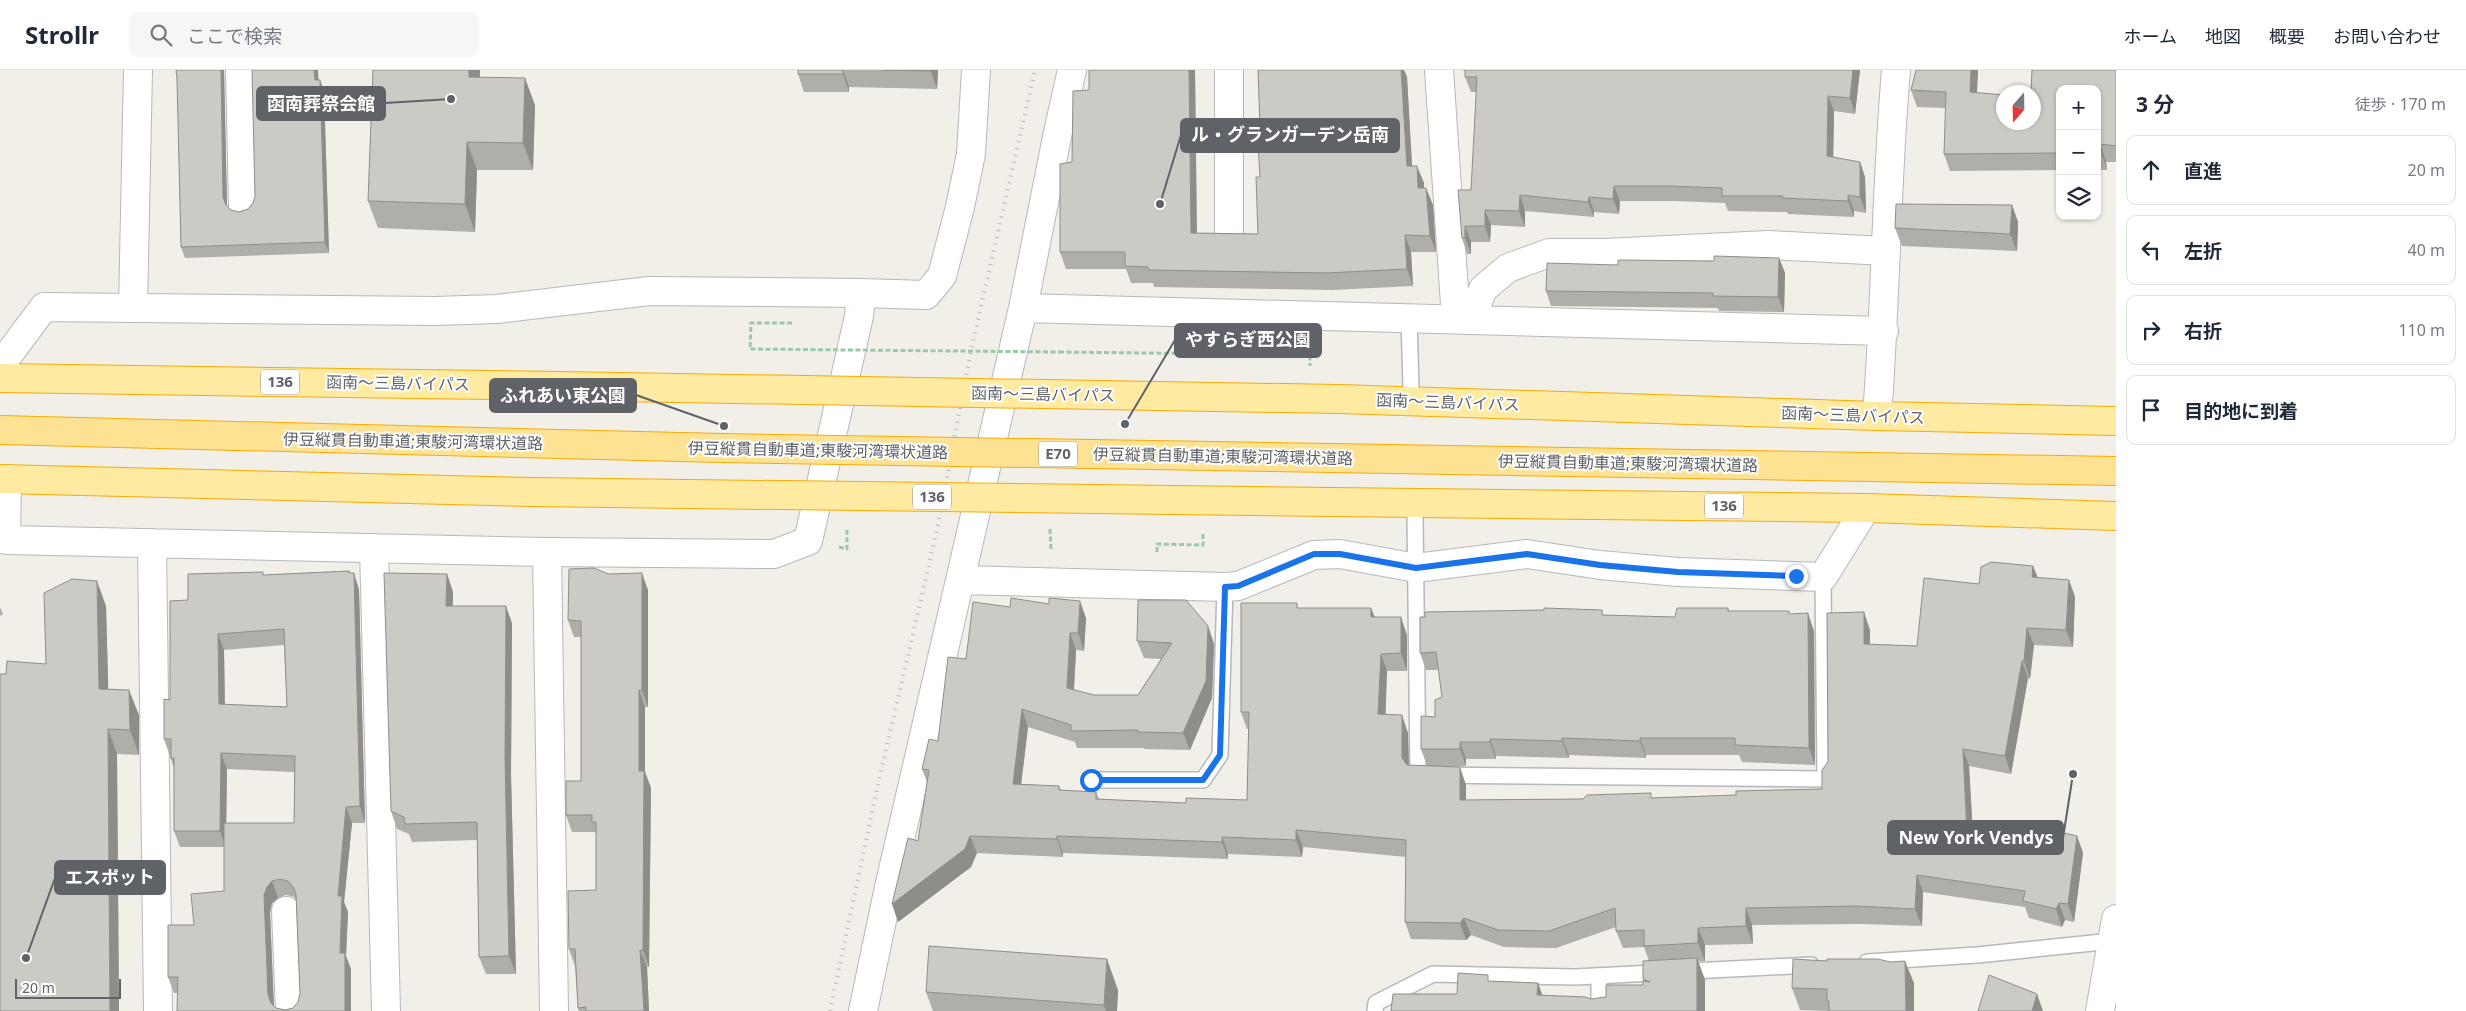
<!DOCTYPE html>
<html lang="ja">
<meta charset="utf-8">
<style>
:root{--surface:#fff;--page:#f6f6f7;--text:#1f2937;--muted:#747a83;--line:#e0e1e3}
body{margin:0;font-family:"Noto Sans","Noto Sans JP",sans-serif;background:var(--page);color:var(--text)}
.controls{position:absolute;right:15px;top:15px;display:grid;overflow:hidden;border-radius:10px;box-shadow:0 1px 4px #0004}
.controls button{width:45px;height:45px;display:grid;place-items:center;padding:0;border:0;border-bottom:1px solid var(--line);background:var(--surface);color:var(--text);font:25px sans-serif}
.compass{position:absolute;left:1996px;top:15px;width:45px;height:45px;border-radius:50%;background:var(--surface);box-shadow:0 1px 4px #0004;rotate:200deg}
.scale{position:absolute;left:15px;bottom:12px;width:106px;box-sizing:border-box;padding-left:5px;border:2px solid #5f6368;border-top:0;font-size:14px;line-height:18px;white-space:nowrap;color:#5f6368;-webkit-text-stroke:4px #fff;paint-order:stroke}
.stop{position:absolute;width:15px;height:15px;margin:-11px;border:4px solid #1a73e8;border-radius:50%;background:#fff}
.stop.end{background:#1a73e8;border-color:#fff;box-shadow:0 1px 5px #0008}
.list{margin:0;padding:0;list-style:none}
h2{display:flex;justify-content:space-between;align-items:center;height:65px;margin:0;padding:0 20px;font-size:21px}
h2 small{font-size:16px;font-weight:400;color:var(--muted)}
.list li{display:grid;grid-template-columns:32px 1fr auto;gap:15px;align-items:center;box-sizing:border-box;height:70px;margin:0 10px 10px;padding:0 10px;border:1px solid var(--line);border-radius:10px}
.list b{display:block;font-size:19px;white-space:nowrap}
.list em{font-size:16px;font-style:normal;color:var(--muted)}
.icon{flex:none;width:28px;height:28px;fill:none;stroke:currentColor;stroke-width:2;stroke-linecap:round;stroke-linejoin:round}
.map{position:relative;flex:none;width:2116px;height:941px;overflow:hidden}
header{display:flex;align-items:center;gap:30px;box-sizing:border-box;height:70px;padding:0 25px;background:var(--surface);border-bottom:1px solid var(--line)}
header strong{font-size:24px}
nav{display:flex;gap:28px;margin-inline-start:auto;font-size:18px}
.search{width:350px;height:45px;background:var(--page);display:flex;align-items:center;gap:12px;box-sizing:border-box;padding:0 18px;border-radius:10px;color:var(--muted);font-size:19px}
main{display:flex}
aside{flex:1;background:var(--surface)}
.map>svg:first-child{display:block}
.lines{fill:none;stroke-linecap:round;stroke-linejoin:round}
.service-casing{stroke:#b5b8bc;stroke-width:18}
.minor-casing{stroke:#b5b8bc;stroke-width:30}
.tertiary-casing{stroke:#b5b8bc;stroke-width:30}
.trunk-casing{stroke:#f9ab00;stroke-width:30}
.path{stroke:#9cc7a9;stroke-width:3;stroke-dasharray:5 2.5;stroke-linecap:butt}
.service{stroke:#fff;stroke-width:15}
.minor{stroke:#fff;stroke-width:28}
.tertiary{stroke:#fff;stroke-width:28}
.trunk{stroke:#feeaa1;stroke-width:28}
.rail{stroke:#b6b7b8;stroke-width:4;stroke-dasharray:1 6;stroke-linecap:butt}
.trunk-bridge-casing{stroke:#f9ab00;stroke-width:30;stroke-linecap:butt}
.motorway-bridge-casing{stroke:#f9ab00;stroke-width:30;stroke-linecap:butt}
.path-bridge{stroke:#9cc7a9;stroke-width:3;stroke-dasharray:5 2.5;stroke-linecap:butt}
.trunk-bridge{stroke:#feeaa1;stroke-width:28}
.motorway-bridge{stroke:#fde293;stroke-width:28}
.wall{fill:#afaea9;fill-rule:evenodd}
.shaded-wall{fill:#8f8d8a}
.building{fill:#cccac5;stroke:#8f8d8a;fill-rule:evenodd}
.route{stroke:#1a73e8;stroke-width:6}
.labels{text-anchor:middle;stroke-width:4;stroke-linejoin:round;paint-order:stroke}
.shield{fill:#fff;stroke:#8f9295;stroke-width:1}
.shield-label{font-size:15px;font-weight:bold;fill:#5f6368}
.street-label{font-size:16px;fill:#5f6368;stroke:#fff}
.leader{fill:none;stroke:#5f6368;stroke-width:2}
.callout-dot{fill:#5f6368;stroke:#fff;stroke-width:2}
.callout{fill:#5f6368;stroke:#5f6368;stroke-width:2}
.callout-label{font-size:18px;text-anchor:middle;font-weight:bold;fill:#fff}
</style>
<header>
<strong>Strollr</strong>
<div class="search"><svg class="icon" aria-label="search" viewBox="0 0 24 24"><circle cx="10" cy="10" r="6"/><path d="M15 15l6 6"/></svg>ここで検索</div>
<nav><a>ホーム</a><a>地図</a><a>概要</a><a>お問い合わせ</a></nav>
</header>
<main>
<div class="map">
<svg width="2116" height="941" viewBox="0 0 2116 941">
<rect width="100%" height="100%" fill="#f1efe8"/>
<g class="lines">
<defs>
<path id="service" d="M1409,248L1411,318
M1415,444L1418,705L1825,709L1823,507
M1091,710H1203L1220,685L1225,517
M1867,892L1977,885L2112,871
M1599,906V941
M1375,941L1376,933L1433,904L1575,907L1811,895"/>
<path id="minor" d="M240,0L243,137
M1439,0L1456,249
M1229,164V0
M861,223L926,225L942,206L960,137L971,84L976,0
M133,238L138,0
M1023,238L1884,261
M1471,250L1483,219L1508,198L1549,183H1605L1768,175L1886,181
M0,296L44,237L435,241L497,239L649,221L861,223L859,246L808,471L774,484L547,482L6,470L7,409
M1877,346C1886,231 1886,115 1896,0
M152,473L158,941
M374,478L386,941
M547,482L554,941
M961,510L1225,517L1238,516L1314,485L1340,484L1416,498L1527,484L1600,495L1678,502L1823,507L1866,438
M286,841L290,941
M863,941L889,817L1023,238L1058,62L1072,0"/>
<path id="tertiary" d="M2100,941L2116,849"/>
<path id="trunk" d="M0,308L560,316
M1339,329L1877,346L2116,351
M0,409L533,422
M1332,432L1866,438L2116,446"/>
</defs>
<use href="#service" class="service-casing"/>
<use href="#minor" class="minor-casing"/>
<use href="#tertiary" class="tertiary-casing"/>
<use href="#trunk" class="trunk-casing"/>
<path class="path" d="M1310,278V296
M1059,282L1237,284L1238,275
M1050,459L1051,480
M839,477L847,479V459
M1157,482V474L1203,475V462"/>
<use href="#service" class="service"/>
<use href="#minor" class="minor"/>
<use href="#tertiary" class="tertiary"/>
<use href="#trunk" class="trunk"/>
<path class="rail" d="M830,941L879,710L937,460L971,280L1035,0"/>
<defs>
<path id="trunk-bridge" d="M560,316L1339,329
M533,422L1332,432"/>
<path id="motorway-bridge" d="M0,360L721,378L2116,401"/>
</defs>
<use href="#trunk-bridge" class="trunk-bridge-casing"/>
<use href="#motorway-bridge" class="motorway-bridge-casing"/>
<path class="path-bridge" d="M792,253H751L750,279L1059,282"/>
<use href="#trunk-bridge" class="trunk-bridge"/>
<use href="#motorway-bridge" class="motorway-bridge"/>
</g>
<path class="wall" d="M224,0L227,136L231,140L239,142L248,139L253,133L318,0V10L324,20L329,183L185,188L181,177L177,9Z
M373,0H480V8L535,35L533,100H477L475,162L378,158L368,131Z
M798,0H938L937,19L849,17V22H804L798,4Z
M1089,0H1195L1197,163L1258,164L1260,107V58L1258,0H1404L1407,7L1412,96L1424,113V118H1426L1433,135L1436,182H1411L1413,216L1332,220L1154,217L1153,213H1131L1126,199H1066L1060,182L1072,92L1089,20Z
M1462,0H1860L1855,44L1834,41L1833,87L1860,92L1865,107L1866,143L1854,141V147L1788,144L1787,142L1728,141L1725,133L1675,131H1620L1619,144L1594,142V147L1525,141V157L1491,155L1490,172H1471V184H1467L1462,168L1471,120L1477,22H1471L1465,7V1Z
M1916,0H1978L1977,23L2004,25V52H2034V22H2031L2032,0H2116V92H2106L2107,100H2097V19H2060V100L1950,101L1944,84L1946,38L1917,37L1911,20Z
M2012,135L2018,152L2017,181L1902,176L1895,158Z
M1779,188L1785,203L1784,242L1719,241L1718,238L1551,236L1546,221L1618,195Z
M2033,496L2038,508L2069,510L2075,527L2073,577L2034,575L2030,609L2028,608L2011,704L1969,696L1973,765L2035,776L2077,766L2083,783L2074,852L2065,850L2062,857L2029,848L2025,837L1923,822L1922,856L1862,854L1752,855L1753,874L1705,875V891H1698L1705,910V941L1457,924L1490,911L1538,913L1542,925L1591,929L1606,927L1643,915V909L1649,891L1644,877L1623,878L1616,861V857L1556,878L1504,877L1471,865L1466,870L1411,869L1405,852L1406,787L1303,777L1302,787L1228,784V789L1063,783V787L977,783L971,797L898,852L918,771L927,712L922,699L938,671L966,589L1086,548L1084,581L1076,580L1074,620L1094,625H1138L1161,589L1144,588L1137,571L1208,556L1214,574L1212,628L1190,680L1144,679V678H1077L1075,672L1028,657L1021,714L1059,716L1061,720L1096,722L1099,729L1186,733L1247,730L1249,659H1247L1241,642L1299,538L1375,547L1407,565V601H1387L1385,644L1408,663L1409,695L1466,715V730L1653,728L1736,725L1822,719L1828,692L1870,560V574L1917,576L1979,514Z
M349,501L350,503H354L359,520L365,753H352L344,832L348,842L346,886L351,899V941H177L178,923H174L168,907L194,855L224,821V777H180L174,761V698L164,669L188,530L264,505ZM284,575L287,637L225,634L224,580ZM227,699L294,702V753H226ZM286,825L294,827L296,830L300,924L298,932L293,938L285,940L276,938L274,936L270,842L272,833L278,828Z
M447,504L453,522V536L512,553L511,705L516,904H486L479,887L477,770L412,772L409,764L397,759L391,741Z
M648,520V637H645V702L651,718L649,897H647L649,941H579L578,938L575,896L569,879L596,820V764L595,762H572L566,745L581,711V567H574L568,550Z
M106,536L108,619L139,645V685L117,684L119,941H0L6,604L46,594Z
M0,537L3,544L0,546Z
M1728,538L1729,541L1790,544L1814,561L1815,695L1742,692L1739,685H1646V688L1569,685V688L1496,686V689H1466V696H1427L1421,679L1435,647L1442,627L1439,600H1426L1420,583L1602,540L1603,545L1675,547Z
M1914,913L1829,941L1800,940L1792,918Z
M1118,920L1117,941H933L926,922Z"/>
<path class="shaded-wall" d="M221,0H224L227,137L223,127Z
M314,0H318L319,20L315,10Z
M469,0H480L479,35L469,7Z
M843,0L849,17V22L843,4Z
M931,0H938L937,19L931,1Z
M1189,0H1195L1197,180L1191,163Z
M1401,0H1404L1407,7L1413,113L1407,96Z
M1853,0H1860L1855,44L1850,28Z
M1971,0H1978L1976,40L1970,22Z
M525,8L535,35L533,100L523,73Z
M320,10L324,20L329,183L325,172Z
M1828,26L1834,41L1833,101L1827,86Z
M467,72L477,100L475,162L465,134Z
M2100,74L2106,92L2107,100L2101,82Z
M1860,92L1865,107L1866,143L1860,127Z
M1417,96L1424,113V134L1418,118Z
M1614,116L1620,131L1619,144L1613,129Z
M1426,118L1433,135L1436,182L1430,166Z
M1520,125L1525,141V157L1519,141Z
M1848,125L1854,141V147L1848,131Z
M1589,127L1594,142V147L1588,132Z
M2012,135L2018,152L2017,181L2010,164Z
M1485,140L1491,155L1490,172L1485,156Z
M1465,156L1471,172V184L1465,168Z
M1405,165L1411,182L1413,216L1407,199Z
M1779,188L1785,203L1784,242L1778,227Z
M2033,496L2040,514L2032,507Z
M349,501L354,514V503L359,520L365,753L360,736Z
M642,503L648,520V637L642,620Z
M447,504L453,522L452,553L446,536Z
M2069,510L2075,527L2073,577L2066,560Z
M97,511L106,536L109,644L99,619Z
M1080,531L1086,548L1084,581L1078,563Z
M506,536L512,553L511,705L516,904L509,886L505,688Z
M1371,538L1378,555L1371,547Z
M1864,542L1870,560V591L1864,574Z
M1808,543L1814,561L1815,695L1809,678Z
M1401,547L1407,565V601L1401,583Z
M1208,556L1214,574L1212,628L1190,680L1183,663Z
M2027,558L2034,575L2030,609L2024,591Z
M1070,563L1076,580L1073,636L1067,618Z
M218,564L224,580L225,650L219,634Z
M1381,584L1387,601L1385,662L1378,644Z
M2022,591L2028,608L2011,704L2005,686Z
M129,620L139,645V685L130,660Z
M639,620L645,637V702L651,718L649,897L643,880L639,701Z
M1022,639L1028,657L1019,732L1013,714Z
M1402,645L1408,663L1409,705L1402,688Z
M108,659L117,684L119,941H110Z
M1562,668L1569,685V688L1562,671Z
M1640,668L1646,685V688L1640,671Z
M1490,669L1496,686V689L1490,672Z
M1460,672L1466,689V696L1460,679Z
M1963,679L1969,696L1974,782L1967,764Z
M221,683L227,699L226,777L220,761Z
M1460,697L1466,715V747L1460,730Z
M346,737L352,753L344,832L348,842L346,886L351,899V941H345L340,883L338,826Z
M1296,760L1303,777L1302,787L1296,770Z
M970,766L977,783L971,797L898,852L892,834Z
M1057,766L1063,783V787L1057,769Z
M2077,766L2083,783L2074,852L2068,834Z
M1222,767L1228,784V789L1222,772Z
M1917,805L1923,822L1922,856L1915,839Z
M272,811L278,828L272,833L270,842L274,941L268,925L264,825L267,817Z
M2059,833L2065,850L2062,857L2056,839Z
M1746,838L1752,855L1753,874L1746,856Z
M1464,848L1471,865L1466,870L1460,853Z
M1698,858L1705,875V891L1698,873Z
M640,880L647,897L649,941H644Z
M1697,888L1705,910V941H1697Z
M1107,889L1118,920L1117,941H1106L1104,935Z
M1905,891L1914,913V941H1906Z
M1538,913L1546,935L1537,925Z
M2037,924L2043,941H2032Z"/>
<path class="building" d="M176,0H221L223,127L226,135L231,140L239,142L248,139L253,133L255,126L252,0H314L315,10H320L325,172L181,177L177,9Z
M373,0H469V7L525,8L523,73L467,72L465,134L368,131Z
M798,0H843V4H798Z
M882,0H931V1Z
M1089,0H1189L1191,163L1258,164L1256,107H1260L1257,58H1260L1258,0H1401L1407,96H1417L1418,118H1426L1430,166L1405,165L1407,199L1326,203L1148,200V197L1125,196V182H1060V94L1072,92L1073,21L1089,20Z
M1465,0H1853L1850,28L1828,26L1827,86L1860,92V127L1848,125V131L1782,128L1783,126H1722V118L1669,116H1614L1613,129L1589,127L1588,132L1520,125L1519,141L1485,140V156H1465V168H1462L1458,120H1471L1477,7H1465Z
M1916,0H1971L1970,22L2004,25V52H2034V22H2031L2032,0H2116V76L2100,74L2101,82H2097V19H2060V83L1944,84L1946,22L1911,20Z
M1896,134L2012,135L2010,164L1895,158Z
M1714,186L1779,188L1778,227L1713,226V223L1546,221L1547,193L1618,195V190L1714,191Z
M1991,492L2033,496L2032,507L2069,510L2066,560L2027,558L2024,591H2022L2005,686L1963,679L1967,764L2035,776L2039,757L2077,766L2068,834L2059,833L2056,839L2023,831L2025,821L1917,805L1915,839L1855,836L1746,838V856L1698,858V873L1644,876V860L1616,861L1615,838L1549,861L1498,860L1464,848L1460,853L1405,852L1406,770L1296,760V770L1222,767V772L1057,766V769L970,766L965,779L892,834L908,768L918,771L929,700L922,699L929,669L938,671L948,587L966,589L973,532L1010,537L1011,528L1049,534V528L1080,531L1078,563H1070L1067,618L1094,625H1138L1172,573L1137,571L1138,530H1186L1208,556L1206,611L1183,663L1138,662V660L1071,661V655L1022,639L1013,714L1059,716V720L1096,722V729L1186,733V728L1247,730L1249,642H1241V533H1297V538H1371V547H1401V583L1381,584L1378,644L1402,645V688L1407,695L1460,697V730L1583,729L1587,725L1651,723V728L1736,725V721L1822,719V700L1828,692L1827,543L1864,542V574L1917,576L1924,508L1979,514L1981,497Z
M594,498L608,504L642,503V620H639V701H644L643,880H640L644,941H586V937L578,938L575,879H569L568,821L596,820V752H592V745H566V711H581V551L568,550L569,499Z
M349,501V503H354L360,736L346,737L338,826H342L340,883H345V941H177L178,907H168V855H194L191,824L224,821V753H294L295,686L221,683L220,761H174V688H171V669H164V629L170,630V531L188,530V504L263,502V505ZM284,559L287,637L219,634L218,564ZM280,809L288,811L293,817L296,824L300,924L298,932L293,938L285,940L276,938L271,933L268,925L264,825L267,817L272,811Z
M384,503L447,504L446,536H506L505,688L509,886L479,887L477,752L405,754L404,747L391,741Z
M72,509L97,511L99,619L129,620L130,660L108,659L110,941H0V604H6L7,591L46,594L44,523Z
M1544,538L1602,540V545L1675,547L1677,538H1728V541H1789V544L1808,543L1809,678L1735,675V668H1640V671L1562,668V671L1490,669V672H1460V679H1421V646L1435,647V630L1442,627L1436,582L1420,583V547H1425V542L1544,540Z
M929,876L1107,889L1104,935L926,922Z
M1697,888V941H1391L1393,924H1457L1458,903L1488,905V911L1538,913L1537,925L1585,927L1591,929L1606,927V915H1643V911L1650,912L1643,909V891Z
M1793,889L1827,891V889H1878L1890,892L1905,891L1906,941H1829V931H1827V919L1792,918Z
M1989,905L2037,924L2032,941H1978Z"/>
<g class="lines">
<path class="route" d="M1091,710H1203L1220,685L1225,517L1238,516L1314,484H1340L1416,498L1527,484L1600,495L1678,502L1796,506"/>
</g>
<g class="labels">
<g class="shield">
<rect x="261" y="299.5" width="38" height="25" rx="4"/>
<rect x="1039" y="371.5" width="38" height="25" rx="4"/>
<rect x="913" y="414.5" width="38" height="25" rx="4"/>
<rect x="1705" y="423.5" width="38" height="25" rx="4"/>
</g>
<g class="shield-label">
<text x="280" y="317">136</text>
<text x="1058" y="389">E70</text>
<text x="932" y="432">136</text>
<text x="1724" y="441">136</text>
</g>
<g class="street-label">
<text transform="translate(398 313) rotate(1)" y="6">函南～三島バイパス</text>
<text transform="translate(1043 324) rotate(1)" y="6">函南～三島バイパス</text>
<text transform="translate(1448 332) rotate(2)" y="6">函南～三島バイパス</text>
<text transform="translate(1853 345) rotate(2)" y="6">函南～三島バイパス</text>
<text transform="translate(413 371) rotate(1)" y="6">伊豆縦貫自動車道;東駿河湾環状道路</text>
<text transform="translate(818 380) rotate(1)" y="6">伊豆縦貫自動車道;東駿河湾環状道路</text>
<text transform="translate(1223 386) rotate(1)" y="6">伊豆縦貫自動車道;東駿河湾環状道路</text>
<text transform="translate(1628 393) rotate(1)" y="6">伊豆縦貫自動車道;東駿河湾環状道路</text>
</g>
</g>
<path class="leader" d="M451 29L385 33M1160 134L1181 65M1125 354L1175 270M724 356L636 325M2073 704L2063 768M26 888L55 808"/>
<g class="callout-dot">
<circle cx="451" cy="29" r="5"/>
<circle cx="1160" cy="134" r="5"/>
<circle cx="1125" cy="354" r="5"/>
<circle cx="724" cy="356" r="5"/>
<circle cx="2073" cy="704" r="5"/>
<circle cx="26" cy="888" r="5"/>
</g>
<g class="callout">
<rect x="257" y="17" width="128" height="33" rx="5"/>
<rect x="1181" y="49" width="218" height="33" rx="5"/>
<rect x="1175" y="254" width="146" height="33" rx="5"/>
<rect x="490" y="309" width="146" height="33" rx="5"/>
<rect x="1888" y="751" width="175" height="33" rx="5"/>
<rect x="55" y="791" width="110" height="33" rx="5"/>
</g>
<g class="callout-label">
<text x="321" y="40">函南葬祭会館</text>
<text x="1290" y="71">ル・グランガーデン岳南</text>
<text x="1248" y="276">やすらぎ西公園</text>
<text x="563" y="332">ふれあい東公園</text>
<text x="1976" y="774">New York Vendys</text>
<text x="110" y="814">エスポット</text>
</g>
</svg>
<div class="controls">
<button>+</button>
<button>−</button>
<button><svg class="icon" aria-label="layers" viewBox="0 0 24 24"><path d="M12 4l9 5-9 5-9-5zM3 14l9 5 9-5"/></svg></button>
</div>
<svg class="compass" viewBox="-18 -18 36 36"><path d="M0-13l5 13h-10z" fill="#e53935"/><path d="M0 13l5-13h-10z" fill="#747a83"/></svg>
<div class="scale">20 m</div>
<div class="stop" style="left:1091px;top:710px"></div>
<div class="stop end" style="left:1796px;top:506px"></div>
</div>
<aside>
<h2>3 分<small>徒歩 · 170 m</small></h2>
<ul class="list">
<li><svg class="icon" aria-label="ahead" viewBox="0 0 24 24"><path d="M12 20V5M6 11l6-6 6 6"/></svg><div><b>直進</b></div><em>20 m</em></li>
<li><svg class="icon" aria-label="left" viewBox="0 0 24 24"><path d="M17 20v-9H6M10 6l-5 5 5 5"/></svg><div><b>左折</b></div><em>40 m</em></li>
<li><svg class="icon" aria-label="right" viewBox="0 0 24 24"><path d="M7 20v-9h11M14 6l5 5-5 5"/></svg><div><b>右折</b></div><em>110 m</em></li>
<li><svg class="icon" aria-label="arrive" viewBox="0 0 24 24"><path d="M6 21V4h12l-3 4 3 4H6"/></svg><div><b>目的地に到着</b></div></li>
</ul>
</aside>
</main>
